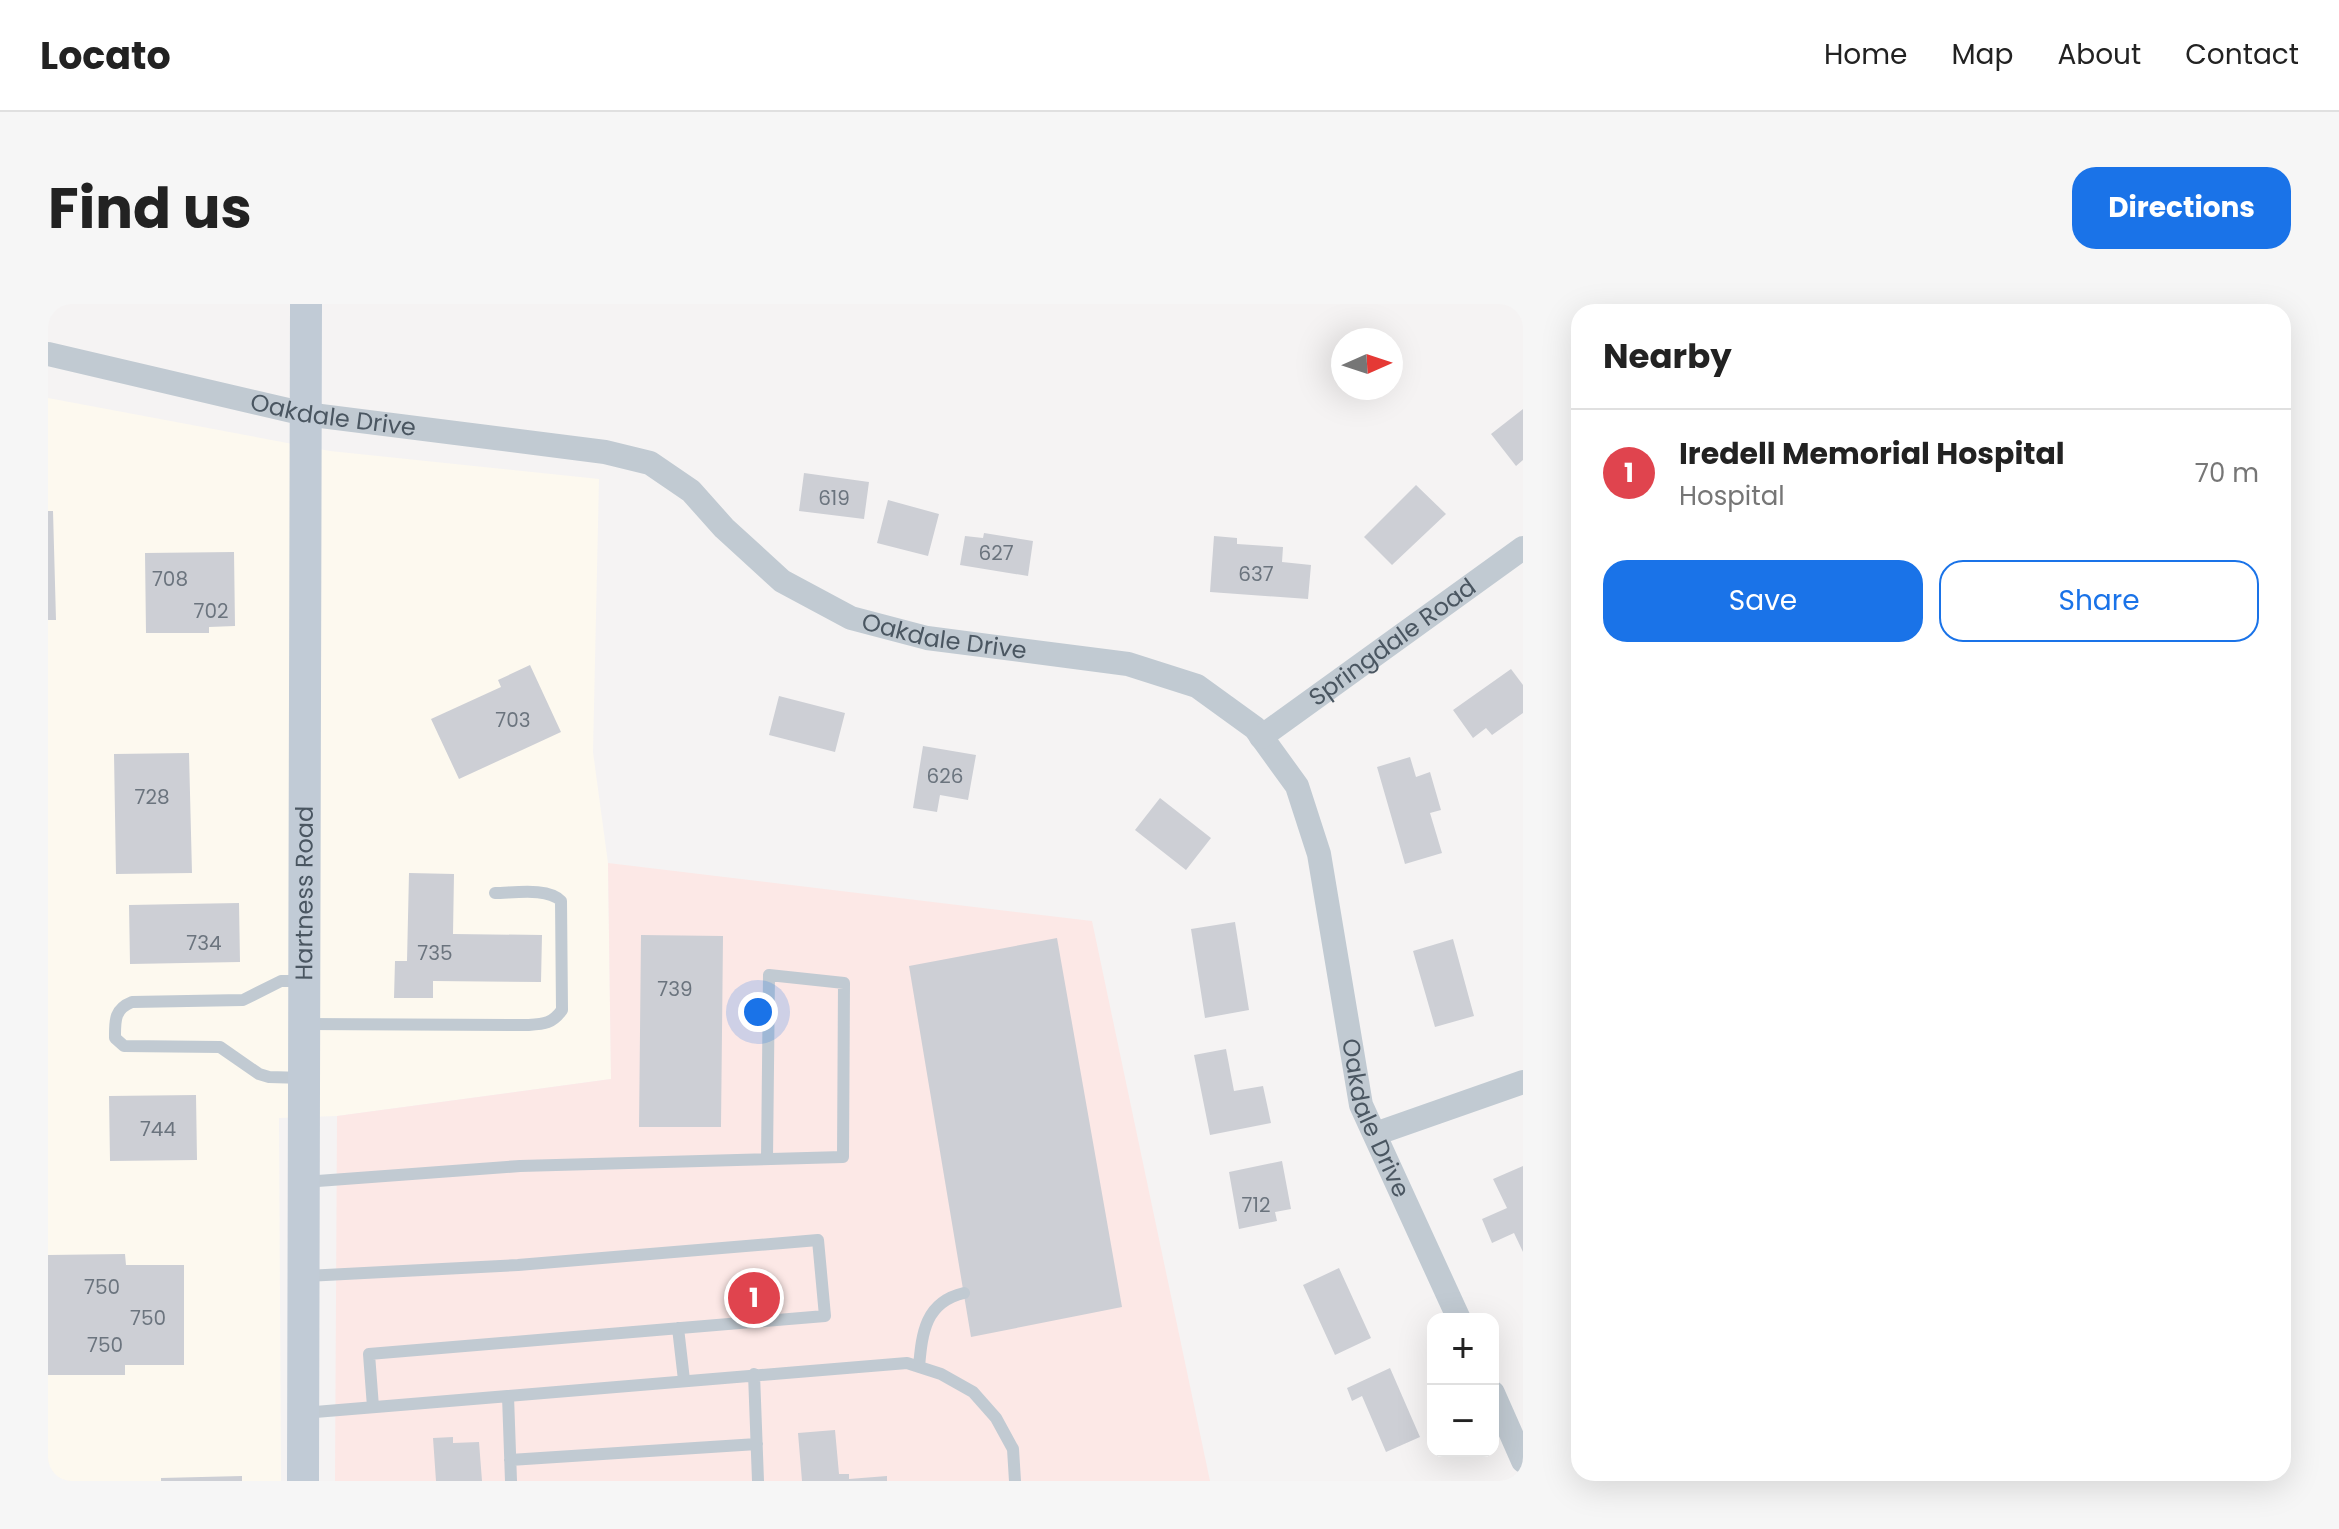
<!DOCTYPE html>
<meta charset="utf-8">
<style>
:root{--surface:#fff;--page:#f6f6f6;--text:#222;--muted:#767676;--line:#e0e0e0;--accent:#1a73e8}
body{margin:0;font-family:Poppins,sans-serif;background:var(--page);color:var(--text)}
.controls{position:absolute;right:24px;bottom:24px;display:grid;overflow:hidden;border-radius:16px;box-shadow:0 8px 32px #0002}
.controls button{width:72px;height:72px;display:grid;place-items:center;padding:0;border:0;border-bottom:2px solid var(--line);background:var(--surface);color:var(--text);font:40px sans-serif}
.compass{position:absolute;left:1283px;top:24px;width:72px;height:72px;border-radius:50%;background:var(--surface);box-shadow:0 8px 32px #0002;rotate:87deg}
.you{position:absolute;left:710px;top:708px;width:28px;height:28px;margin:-20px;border:6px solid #fff;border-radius:50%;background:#1a73e8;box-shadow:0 0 0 12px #1a73e833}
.badge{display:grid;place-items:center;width:52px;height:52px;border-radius:50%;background:var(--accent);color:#fff;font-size:26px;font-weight:700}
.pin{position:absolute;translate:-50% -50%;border:4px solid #fff;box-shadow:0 2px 8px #0006}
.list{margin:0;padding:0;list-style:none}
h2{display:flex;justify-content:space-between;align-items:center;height:104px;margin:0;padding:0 32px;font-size:34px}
h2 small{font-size:26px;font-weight:400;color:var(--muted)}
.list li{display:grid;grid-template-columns:52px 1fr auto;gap:24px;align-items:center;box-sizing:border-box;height:128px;padding:0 32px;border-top:2px solid var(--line)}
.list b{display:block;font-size:30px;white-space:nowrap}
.list p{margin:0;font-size:26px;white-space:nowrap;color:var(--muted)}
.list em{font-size:26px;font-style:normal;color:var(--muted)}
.actions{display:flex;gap:16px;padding:24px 32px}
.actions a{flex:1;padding:18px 0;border:2px solid var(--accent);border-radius:24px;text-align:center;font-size:28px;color:var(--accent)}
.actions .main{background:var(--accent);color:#fff}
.map{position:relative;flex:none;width:1475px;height:1177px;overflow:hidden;border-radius:24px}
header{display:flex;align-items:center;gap:48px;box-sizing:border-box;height:112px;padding:0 40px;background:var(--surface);border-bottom:2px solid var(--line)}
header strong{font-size:38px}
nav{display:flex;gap:44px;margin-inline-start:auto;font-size:28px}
.intro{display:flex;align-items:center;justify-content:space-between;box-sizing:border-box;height:192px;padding:0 48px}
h1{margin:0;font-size:56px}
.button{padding:20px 36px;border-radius:24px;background:var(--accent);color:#fff;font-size:28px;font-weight:700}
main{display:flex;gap:48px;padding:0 48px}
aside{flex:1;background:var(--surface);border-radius:24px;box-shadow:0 8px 32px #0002}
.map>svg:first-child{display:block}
.commercial{fill:#fdf9ef}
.medical{fill:#fce8e6}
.building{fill:#cdcfd5}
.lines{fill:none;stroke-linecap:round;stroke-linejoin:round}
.lane{stroke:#c1cad2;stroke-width:12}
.street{stroke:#c1cad2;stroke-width:24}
.secondary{stroke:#c1cbd6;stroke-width:32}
.labels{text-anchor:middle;stroke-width:6;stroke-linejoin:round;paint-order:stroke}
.number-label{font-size:20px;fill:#6b747e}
.street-label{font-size:24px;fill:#4a5661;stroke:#fff}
</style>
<header>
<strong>Locato</strong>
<nav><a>Home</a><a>Map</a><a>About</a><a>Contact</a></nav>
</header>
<div class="intro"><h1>Find us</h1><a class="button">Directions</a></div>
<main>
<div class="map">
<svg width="1475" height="1177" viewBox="0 0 1475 1177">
<rect width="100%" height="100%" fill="#f5f3f3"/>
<path class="commercial" d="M0,94L282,147L551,175L545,448L560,559L563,775L289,812L231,814L233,1177H0Z"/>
<path class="medical" d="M560,559L1044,617L1162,1177H287L289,812L563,775Z"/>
<path class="building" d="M1475,105V156L1468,162L1443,130Z
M756,169L821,178L816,215L751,207Z
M1368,181L1398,210L1344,261L1316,233Z
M840,196L891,210L880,252L829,239Z
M0,207H5L8,316H0Z
M936,229L985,237L980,272L912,261L917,232L935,234Z
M1166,232L1189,234V240L1235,243L1234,258L1263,261L1260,295L1162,288Z
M186,248L187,322L161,323V329H98L97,249Z
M482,361L513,428L411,475L383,415L453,383L450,376Z
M1463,365L1475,381V409L1444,431L1438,424L1425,434L1405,406Z
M731,392L797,409L787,448L721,431Z
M875,442L928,451L920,496L892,491L889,508L865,504Z
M141,449L144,569L68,570L66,450Z
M1362,453L1368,473L1382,468L1393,506L1382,509L1394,549L1357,560L1329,463Z
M1112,494L1163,534L1138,566L1087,526Z
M361,569L406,570L405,630L494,631L493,678L385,677V694H346L347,657H359Z
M191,599L192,658L82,660L81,601Z
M1187,618L1201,706L1157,714L1143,625Z
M593,631L675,632L673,823H591Z
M1009,634L1074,1003L923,1033L861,662Z
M1405,635L1426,712L1387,723L1365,647Z
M1178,745L1186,787L1215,782L1223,819L1162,831L1146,751Z
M148,791L149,856L62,857L61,792Z
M1234,857L1243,905L1227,908L1229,917L1191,925L1181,868Z
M1475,862V948L1466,929L1444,939L1434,915L1459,904L1445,875Z
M77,950L78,961H136V1061H77V1071H0V951Z
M1291,964L1323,1034L1287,1051L1255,981Z
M1342,1064L1372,1133L1338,1148L1314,1092L1304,1097L1299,1084Z
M787,1126L791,1170H801V1175L839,1172V1177H754L750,1129Z
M405,1133V1139L431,1138L434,1177H388L385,1134Z
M194,1172V1177H113V1174Z"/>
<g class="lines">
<path class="lane" d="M253,677H233L195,696L84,698C66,705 67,717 67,734L76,742L172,743L211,770L221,773L256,774
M256,720L479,721C496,720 504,720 514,706L513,597C500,583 465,589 447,589
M256,878L472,862L795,853L796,679L721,671L719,855
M258,972L470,961L770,936L777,1012L321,1050L325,1103
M630,1024L636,1076
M871,1063C874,1029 877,998 916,989
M706,1070L710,1177
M460,1092L463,1177
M255,1109L859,1059L893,1070L925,1088L948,1114L965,1145L967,1177
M462,1156L709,1140"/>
<g class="street">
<path id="s1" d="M0,50L257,110L557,148L602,159L643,187L676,224L734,277L803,314L879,334L1080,360L1149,382L1207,424L1249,482L1271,550L1313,801L1411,1015"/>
<path id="s2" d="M1213,433L1475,244"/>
<path d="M1327,830L1475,778"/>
<path d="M1445,1089L1475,1157"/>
</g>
<path class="secondary" id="s3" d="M255,1177L258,0"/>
</g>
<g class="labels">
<g class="number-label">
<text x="786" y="201">619</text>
<text x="948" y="256">627</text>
<text x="1208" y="277">637</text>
<text x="122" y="282">708</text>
<text x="163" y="314">702</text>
<text x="465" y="423">703</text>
<text x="897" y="479">626</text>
<text x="104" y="500">728</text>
<text x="156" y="646">734</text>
<text x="387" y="656">735</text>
<text x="627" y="692">739</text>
<text x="110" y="832">744</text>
<text x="1208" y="908">712</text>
<text x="54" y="990">750</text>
<text x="100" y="1021">750</text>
<text x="57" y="1048">750</text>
</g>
<g class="street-label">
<text dy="8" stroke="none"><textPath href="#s1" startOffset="292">Oakdale Drive</textPath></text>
<text dy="8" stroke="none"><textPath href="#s1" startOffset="964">Oakdale Drive</textPath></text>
<text dy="8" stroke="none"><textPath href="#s2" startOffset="162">Springdale Road</textPath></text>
<text dy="8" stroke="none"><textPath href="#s3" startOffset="588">Hartness Road</textPath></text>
<text dy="8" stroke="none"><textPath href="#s1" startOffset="1708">Oakdale Drive</textPath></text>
</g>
</g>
</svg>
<div class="controls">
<button>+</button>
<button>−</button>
</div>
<svg class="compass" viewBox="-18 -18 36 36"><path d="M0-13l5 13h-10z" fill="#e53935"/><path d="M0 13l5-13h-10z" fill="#767676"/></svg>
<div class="you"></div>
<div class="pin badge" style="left:706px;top:994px;background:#e0444e">1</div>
</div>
<aside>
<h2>Nearby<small></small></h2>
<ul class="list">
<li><span class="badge" style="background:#e0444e">1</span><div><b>Iredell Memorial Hospital</b><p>Hospital</p></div><em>70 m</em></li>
</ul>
<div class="actions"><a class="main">Save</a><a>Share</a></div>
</aside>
</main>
